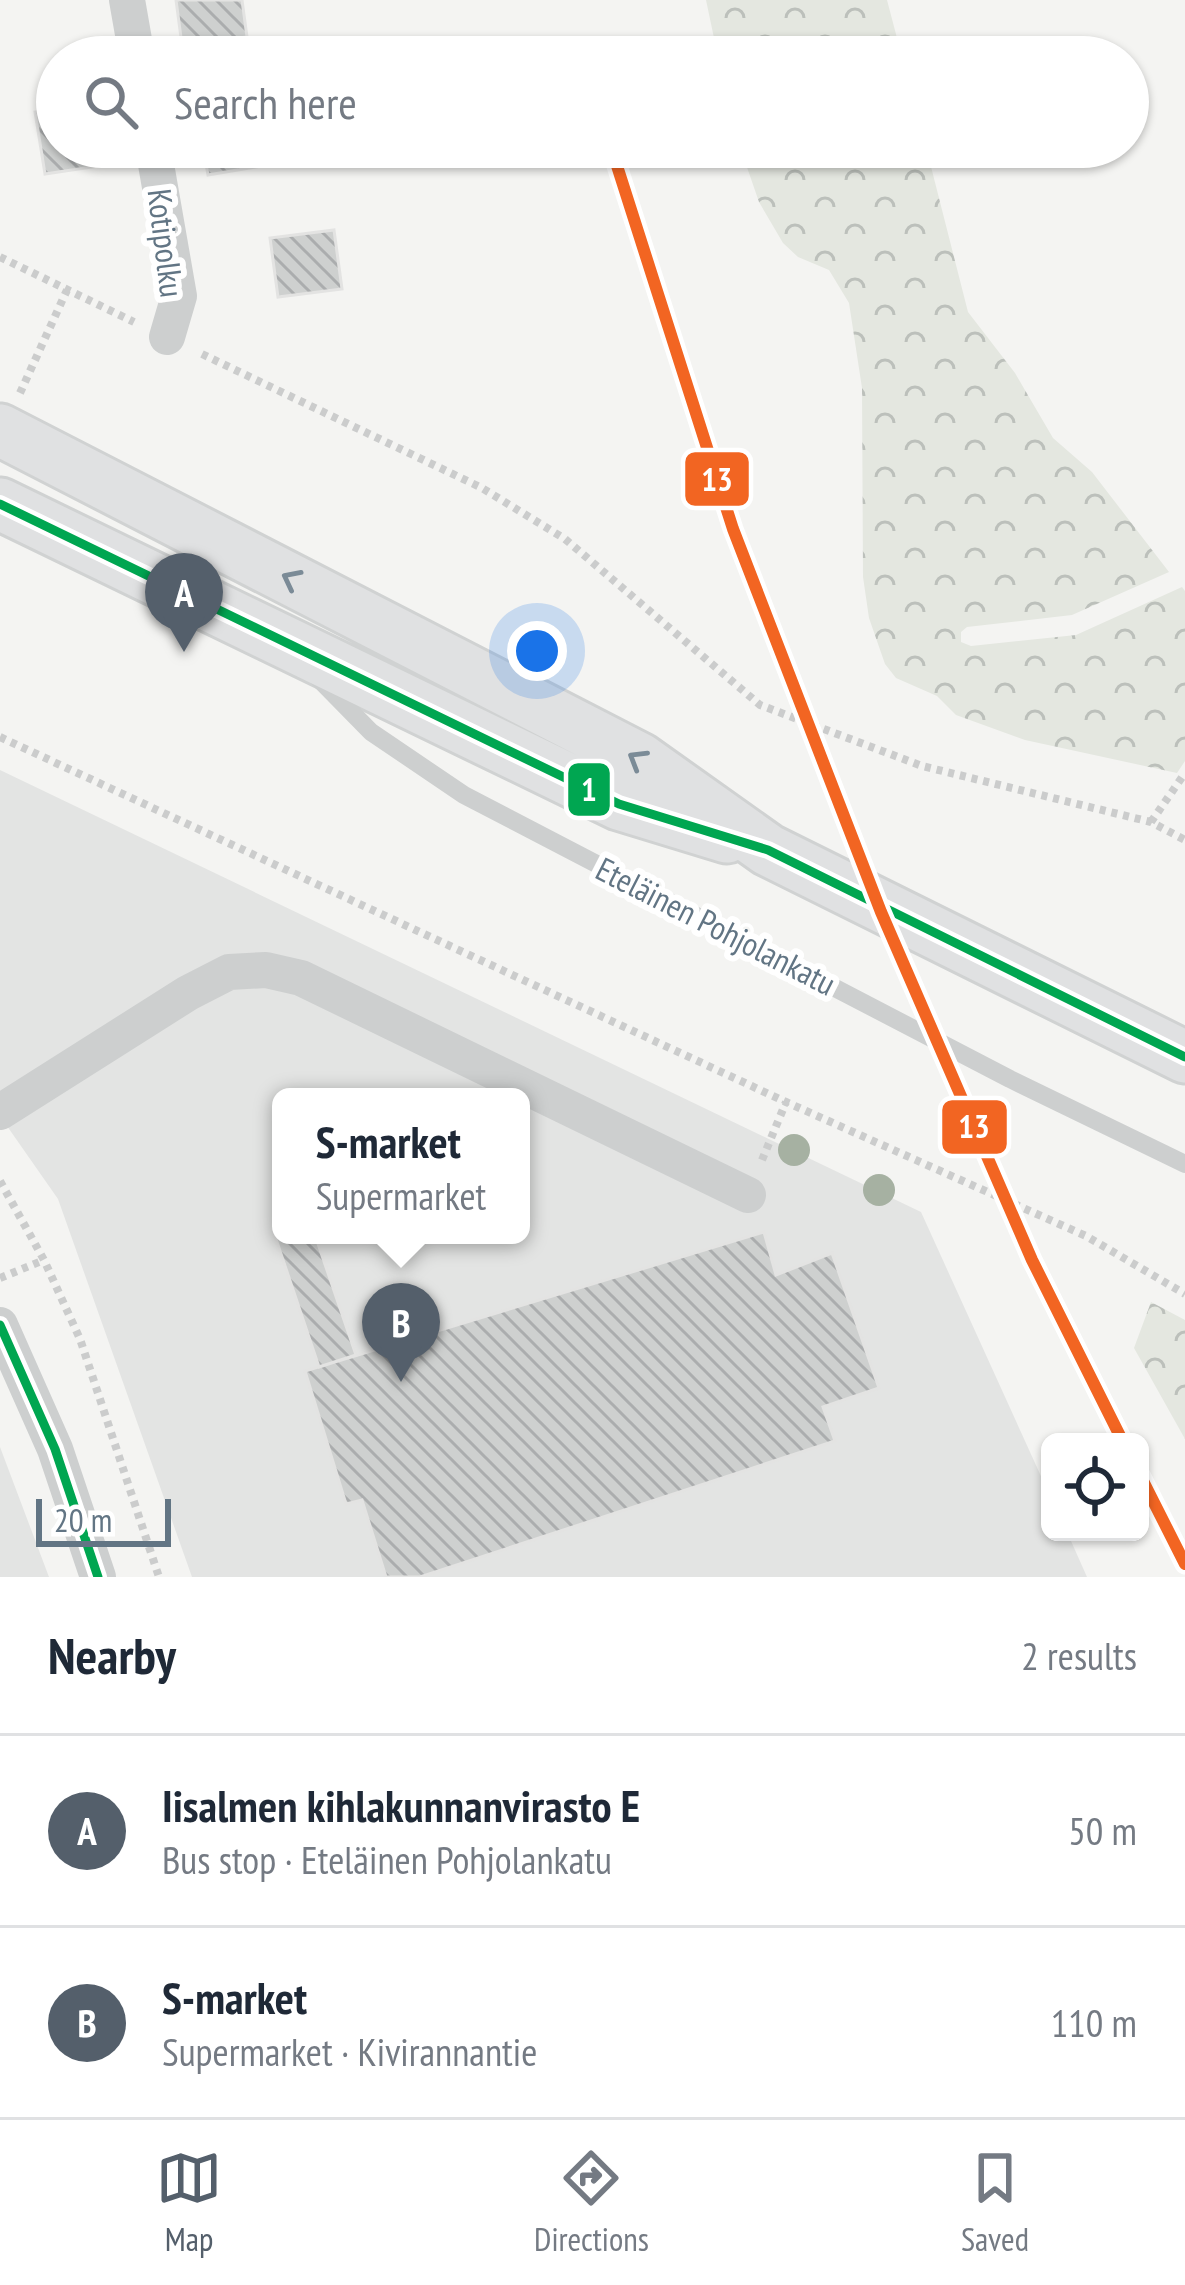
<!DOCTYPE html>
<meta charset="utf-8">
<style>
:root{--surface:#fff;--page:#f2f2f3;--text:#1f2937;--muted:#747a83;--line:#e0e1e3;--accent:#545f6b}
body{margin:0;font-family:"PT Sans Narrow",sans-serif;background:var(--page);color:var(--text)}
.controls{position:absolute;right:36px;bottom:36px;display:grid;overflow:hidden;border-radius:18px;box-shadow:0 3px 9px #0004}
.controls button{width:108px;height:108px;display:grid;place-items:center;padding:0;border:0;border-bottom:3px solid var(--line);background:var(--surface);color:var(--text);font:60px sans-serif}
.scale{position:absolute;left:36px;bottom:30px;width:135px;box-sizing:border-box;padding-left:12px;border:6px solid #627584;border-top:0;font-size:33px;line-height:42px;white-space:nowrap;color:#627584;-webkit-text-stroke:9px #fff;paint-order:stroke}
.you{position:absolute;left:537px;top:651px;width:42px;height:42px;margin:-30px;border:9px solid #fff;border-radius:50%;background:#1a73e8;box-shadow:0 0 0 18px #1a73e833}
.badge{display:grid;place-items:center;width:78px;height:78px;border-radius:50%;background:var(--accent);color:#fff;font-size:39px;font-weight:700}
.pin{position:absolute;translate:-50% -99px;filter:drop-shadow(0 3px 6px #0008)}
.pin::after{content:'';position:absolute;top:63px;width:42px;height:36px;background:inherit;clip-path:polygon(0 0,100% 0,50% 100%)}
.popup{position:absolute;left:272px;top:1088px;width:258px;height:156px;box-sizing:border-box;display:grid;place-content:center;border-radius:18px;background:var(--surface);filter:drop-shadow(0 3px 9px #0005);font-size:39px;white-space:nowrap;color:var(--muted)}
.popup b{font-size:45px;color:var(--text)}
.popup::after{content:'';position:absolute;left:50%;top:100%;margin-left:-24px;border:24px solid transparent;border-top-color:var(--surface)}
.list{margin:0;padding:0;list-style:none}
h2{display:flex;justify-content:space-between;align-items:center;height:156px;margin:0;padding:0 48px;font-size:51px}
h2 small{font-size:39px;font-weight:400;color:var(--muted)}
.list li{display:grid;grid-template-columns:78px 1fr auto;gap:36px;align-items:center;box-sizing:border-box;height:192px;padding:0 48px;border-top:3px solid var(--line)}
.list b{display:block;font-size:45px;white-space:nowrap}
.list p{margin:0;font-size:39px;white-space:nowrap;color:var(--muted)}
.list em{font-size:39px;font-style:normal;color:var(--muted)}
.icon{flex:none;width:66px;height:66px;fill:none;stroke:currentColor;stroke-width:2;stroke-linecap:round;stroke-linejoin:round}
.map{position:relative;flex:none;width:1185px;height:1577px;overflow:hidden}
.search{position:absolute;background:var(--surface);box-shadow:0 3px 9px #0004;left:36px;right:36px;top:36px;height:132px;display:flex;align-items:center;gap:30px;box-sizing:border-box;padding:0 42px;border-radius:66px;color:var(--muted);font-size:45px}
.sheet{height:540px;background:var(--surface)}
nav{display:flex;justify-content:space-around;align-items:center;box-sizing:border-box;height:168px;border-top:3px solid var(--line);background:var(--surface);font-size:33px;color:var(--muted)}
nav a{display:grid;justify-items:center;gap:6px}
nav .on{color:var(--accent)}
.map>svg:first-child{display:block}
.built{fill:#e3e4e3;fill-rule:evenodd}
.forest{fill:url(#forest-crowns)}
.building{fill:url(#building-back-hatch);stroke:#e3e3e2;stroke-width:3}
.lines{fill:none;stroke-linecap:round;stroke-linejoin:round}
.secondary-casing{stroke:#d0d2d2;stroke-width:57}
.path{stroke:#cbcccc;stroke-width:8;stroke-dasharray:6 6;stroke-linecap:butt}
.lane{stroke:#cdcfcf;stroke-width:18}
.street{stroke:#cdcfcf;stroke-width:36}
.secondary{stroke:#e0e1e2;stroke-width:51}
.bus-1-casing{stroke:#fff;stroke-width:18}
.bus-1{stroke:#00a651;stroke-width:9}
.rail-1-casing{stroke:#fff;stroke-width:21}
.rail-1{stroke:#f26522;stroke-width:12}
.tree{fill:#a6b1a2}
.oneway{stroke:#7b8b97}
.labels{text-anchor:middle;stroke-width:12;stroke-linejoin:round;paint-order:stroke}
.street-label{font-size:33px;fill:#627584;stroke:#fff}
.line-badge{stroke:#fff;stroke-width:4.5}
.badge-label{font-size:33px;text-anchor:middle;font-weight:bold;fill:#fff}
</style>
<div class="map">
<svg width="1185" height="1577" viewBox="0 0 1185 1577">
<defs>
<pattern id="forest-crowns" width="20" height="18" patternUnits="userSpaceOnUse" patternTransform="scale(3)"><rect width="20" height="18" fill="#e4e7e0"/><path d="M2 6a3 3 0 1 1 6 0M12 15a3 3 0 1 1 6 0" fill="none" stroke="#bcc0bb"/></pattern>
<pattern id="building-back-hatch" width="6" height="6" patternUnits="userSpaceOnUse" patternTransform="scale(3)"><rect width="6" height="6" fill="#ced0cf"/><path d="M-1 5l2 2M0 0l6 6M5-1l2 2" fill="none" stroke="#abadae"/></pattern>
</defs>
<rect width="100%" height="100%" fill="#f4f4f2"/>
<path class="built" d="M0,770L921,1212L1050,1496V1532H1067L1087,1577H192L58,1199L0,1116ZM281,1097H521V1235H281Z
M0,1447L49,1577H0Z"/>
<path class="forest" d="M706,0H887L902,57H718Z
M740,147H926L968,312L1015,373L1053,438L1092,472L1169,572L1072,615L967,627L961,632V642L971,646L1076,635L1182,587L1185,591V761L1177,773L1025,740L956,715L937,696L896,678L885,664L869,618L863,577L862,388L849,303L829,270L798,257L783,243L759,202Z
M1151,1302L1185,1320V1439L1134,1348Z"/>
<path class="building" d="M176,0H242L247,37L182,45Z
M57,109V147H110L112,164L45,174L35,112Z
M203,147H282L285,162L208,175Z
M334,230L342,289L278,297L270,238Z
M281,1228V1235H315L356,1355L319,1367L273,1230Z
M764,1232L776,1275L832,1253L879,1388L823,1407L835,1441L420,1577H386L362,1500L346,1504L305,1371Z"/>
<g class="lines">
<defs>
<path id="secondary" d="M0,430L640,759L768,850L1185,1057
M0,504L619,804L727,837"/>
</defs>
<use href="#secondary" class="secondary-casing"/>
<path class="path" d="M0,257L134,322
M202,354L482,488L565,539L760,705L922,766L1151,822L1185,840
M20,393L67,290
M0,737L786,1102L1086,1236L1185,1294
M1151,822L1185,773
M762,1160L786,1102
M0,1181L44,1260L80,1339L159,1577
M0,1278L44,1260"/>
<path class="lane" d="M318,678L371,732L464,795L1010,1079L1185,1164"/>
<path class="street" d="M127,0L137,57
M153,147L179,296L167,337
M0,1112L188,993L229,972L266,970L301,978L748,1195
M0,1325L55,1449L98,1577"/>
<use href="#secondary" class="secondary"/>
<defs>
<path id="bus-1" d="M0,504L619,804L768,850L1185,1057
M0,1325L55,1449L98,1577"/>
</defs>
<use href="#bus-1" class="bus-1-casing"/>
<use href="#bus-1" class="bus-1"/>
<defs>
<path id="rail-1" d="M611,147L733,529L881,912L1032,1260L1123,1442
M1140,1475L1185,1564"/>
</defs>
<use href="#rail-1" class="rail-1-casing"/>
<use href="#rail-1" class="rail-1"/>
</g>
<g class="tree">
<circle cx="794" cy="1150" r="16"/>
<circle cx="879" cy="1190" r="16"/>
</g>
<defs><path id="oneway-chevron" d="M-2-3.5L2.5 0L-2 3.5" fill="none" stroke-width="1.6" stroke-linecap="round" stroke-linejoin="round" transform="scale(3)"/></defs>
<g class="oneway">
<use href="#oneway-chevron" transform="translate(291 579) rotate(-153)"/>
<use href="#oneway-chevron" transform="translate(637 759) rotate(-149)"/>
</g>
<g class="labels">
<g class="street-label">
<text transform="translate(166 243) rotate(83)" y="12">Kotipolku</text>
<text transform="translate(716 926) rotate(27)" y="12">Eteläinen Pohjolankatu</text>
</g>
</g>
<g class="line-badge">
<rect x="683" y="450" width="68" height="58" rx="12" fill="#f26522"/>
<rect x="566" y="761" width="46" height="57" rx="12" fill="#00a651"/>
<rect x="940" y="1098" width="69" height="58" rx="12" fill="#f26522"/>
</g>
<g class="badge-label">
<text x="717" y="491">13</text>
<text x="589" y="801">1</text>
<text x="974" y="1138">13</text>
</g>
</svg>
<div class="controls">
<button><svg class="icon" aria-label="locate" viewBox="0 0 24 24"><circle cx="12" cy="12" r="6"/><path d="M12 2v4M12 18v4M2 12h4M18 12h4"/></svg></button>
</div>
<div class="scale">20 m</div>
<div class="you"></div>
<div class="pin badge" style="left:184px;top:652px">A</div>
<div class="pin badge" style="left:401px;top:1382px">B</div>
<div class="popup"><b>S-market</b>Supermarket</div>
<div class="search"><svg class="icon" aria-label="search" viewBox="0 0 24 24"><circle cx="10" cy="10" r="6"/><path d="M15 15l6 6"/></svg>Search here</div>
</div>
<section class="sheet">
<h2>Nearby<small>2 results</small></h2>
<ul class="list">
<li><span class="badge">A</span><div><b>Iisalmen kihlakunnanvirasto E</b><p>Bus stop · Eteläinen Pohjolankatu</p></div><em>50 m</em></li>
<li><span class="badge">B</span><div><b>S-market</b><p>Supermarket · Kivirannantie</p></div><em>110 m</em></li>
</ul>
</section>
<nav>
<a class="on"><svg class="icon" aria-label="map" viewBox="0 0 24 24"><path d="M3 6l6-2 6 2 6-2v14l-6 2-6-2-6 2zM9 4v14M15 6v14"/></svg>Map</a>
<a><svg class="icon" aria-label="directions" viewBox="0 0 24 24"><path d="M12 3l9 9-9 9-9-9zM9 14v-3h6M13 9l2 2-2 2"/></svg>Directions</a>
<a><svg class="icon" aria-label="saved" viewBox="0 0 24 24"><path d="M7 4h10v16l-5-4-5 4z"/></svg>Saved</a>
</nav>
